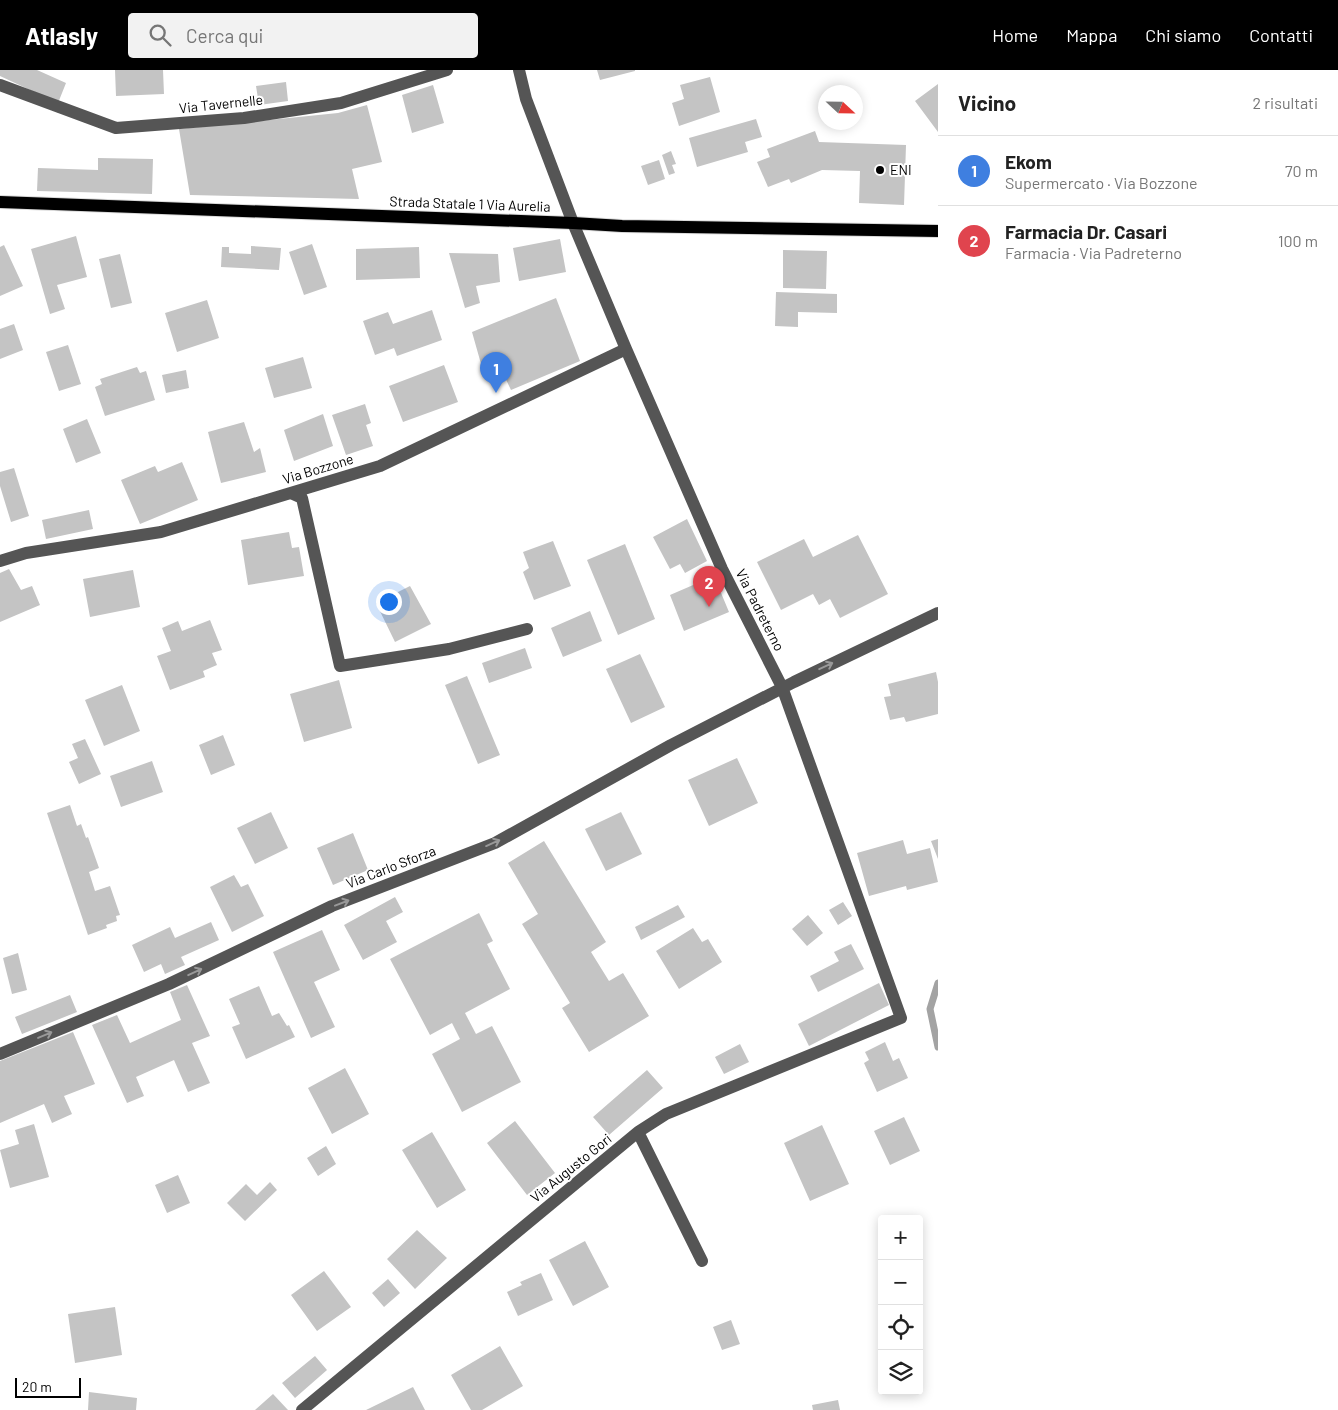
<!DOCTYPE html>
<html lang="it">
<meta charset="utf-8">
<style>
:root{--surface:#fff;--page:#f2f2f2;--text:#222;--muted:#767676;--line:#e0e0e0;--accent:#000}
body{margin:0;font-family:Barlow,sans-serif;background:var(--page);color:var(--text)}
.controls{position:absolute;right:15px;bottom:15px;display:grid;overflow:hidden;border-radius:5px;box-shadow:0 2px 12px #0003}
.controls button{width:45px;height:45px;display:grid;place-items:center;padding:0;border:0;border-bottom:1px solid var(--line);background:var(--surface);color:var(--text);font:25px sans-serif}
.compass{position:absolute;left:818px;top:15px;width:45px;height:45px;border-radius:50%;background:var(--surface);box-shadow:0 2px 12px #0003;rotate:112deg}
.scale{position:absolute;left:15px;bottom:12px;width:66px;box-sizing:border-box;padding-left:5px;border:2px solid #000;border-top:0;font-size:14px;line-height:18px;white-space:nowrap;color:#000;-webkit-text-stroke:4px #fff;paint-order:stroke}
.you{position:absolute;left:388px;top:531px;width:18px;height:18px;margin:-12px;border:4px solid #fff;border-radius:50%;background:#1a73e8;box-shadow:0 0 0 8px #1a73e833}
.badge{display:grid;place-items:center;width:32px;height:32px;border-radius:50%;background:var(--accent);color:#fff;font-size:16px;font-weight:700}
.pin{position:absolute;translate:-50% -41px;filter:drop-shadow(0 1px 2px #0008)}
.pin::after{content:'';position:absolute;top:26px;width:18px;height:15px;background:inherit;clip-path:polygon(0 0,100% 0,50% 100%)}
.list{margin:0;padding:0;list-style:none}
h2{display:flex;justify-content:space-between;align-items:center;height:65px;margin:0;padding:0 20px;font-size:21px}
h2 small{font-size:16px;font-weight:400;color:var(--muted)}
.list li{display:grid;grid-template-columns:32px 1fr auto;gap:15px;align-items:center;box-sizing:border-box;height:70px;padding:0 20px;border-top:1px solid var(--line)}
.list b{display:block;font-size:19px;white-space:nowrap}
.list p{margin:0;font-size:16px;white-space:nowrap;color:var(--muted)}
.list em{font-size:16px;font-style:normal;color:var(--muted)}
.icon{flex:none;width:28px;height:28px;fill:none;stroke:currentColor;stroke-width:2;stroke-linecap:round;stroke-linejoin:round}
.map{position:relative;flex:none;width:938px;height:1340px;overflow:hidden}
header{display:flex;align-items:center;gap:30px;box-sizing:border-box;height:70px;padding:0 25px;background:var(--accent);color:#fff}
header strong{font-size:24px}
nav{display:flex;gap:28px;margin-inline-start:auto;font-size:18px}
.search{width:350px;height:45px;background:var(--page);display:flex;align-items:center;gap:12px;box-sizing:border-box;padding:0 18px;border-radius:5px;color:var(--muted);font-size:19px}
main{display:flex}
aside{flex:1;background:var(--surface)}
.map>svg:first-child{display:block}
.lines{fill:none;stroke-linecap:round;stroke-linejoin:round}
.stream{stroke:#a3a3a3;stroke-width:7}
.building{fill:#c4c4c4}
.major-casing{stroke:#dbdbdb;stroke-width:14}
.minor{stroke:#555;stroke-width:12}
.major{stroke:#000;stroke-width:12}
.oneway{stroke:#999}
.poi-dot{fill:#000;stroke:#fff;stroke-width:2}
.labels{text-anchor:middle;stroke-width:4;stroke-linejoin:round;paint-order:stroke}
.street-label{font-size:14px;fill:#000;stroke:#fff}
.poi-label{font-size:14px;fill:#000;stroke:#fff;text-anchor:start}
</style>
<header>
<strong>Atlasly</strong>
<div class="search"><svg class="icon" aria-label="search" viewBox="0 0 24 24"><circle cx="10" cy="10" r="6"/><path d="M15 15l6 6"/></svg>Cerca qui</div>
<nav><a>Home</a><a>Mappa</a><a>Chi siamo</a><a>Contatti</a></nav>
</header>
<main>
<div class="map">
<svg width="938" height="1340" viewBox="0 0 938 1340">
<rect width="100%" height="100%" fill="#fff"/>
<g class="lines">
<path class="stream" d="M938,913L930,939L938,977"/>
</g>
<path class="building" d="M0,0H37L66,13L58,33L0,6Z
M115,0H163L164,24L116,26Z
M597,0H635V1L600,10Z
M710,7L720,42L679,56L672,33L684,29L680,15Z
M286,12L288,31L259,35L256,16Z
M938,14V62L915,31Z
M433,15L444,53L412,63L402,25Z
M367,35L382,92L352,99L359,129L190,125L179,59L338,43Z
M756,49L762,67L745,72L748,82L697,97L689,68Z
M815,61L819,72L906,75L904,135L859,133L860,101L822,100L791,113L789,109L768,117L757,92L770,87L767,79Z
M671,81L676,94L672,95L675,103L669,105L662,85Z
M98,88L153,89L152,124L37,121L38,98L98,100Z
M659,90L665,109L648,115L641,96Z
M76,166L87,207L57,215L65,239L50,244L31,179Z
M560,169L566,202L519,211L513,178Z
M312,174L327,217L304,225L289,182Z
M4,175L23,216L0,226V177Z
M251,176L281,178L279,200L221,197L222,177H229V183L251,184Z
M419,177L420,208L356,210V179Z
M783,180L827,181L826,219L783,218Z
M449,183L498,184L500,212L476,216L480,233L465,238Z
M120,184L132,233L111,238L99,189Z
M776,222L837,224V243L798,242V257L775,256Z
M556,228L580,291L511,320L502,301L485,308L472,262Z
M207,230L219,268L177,282L165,243Z
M432,240L442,270L397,286L394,278L375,285L363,251L388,242L393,254Z
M14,254L23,280L0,289V259Z
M68,275L81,314L59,321L46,282Z
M303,287L312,318L274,328L265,298Z
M444,295L458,332L403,352L389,316Z
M137,297L140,303L146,301L155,330L105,346L95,317L102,314L100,309Z
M186,300L189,318L166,323L162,305Z
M365,334L371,353L366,355L373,376L346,385L332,345Z
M323,344L333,376L294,391L284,360Z
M87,349L101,383L76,393L63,359Z
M244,352L254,382L260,378L266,402L221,413L208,362Z
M182,392L198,430L140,454L121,410L155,396L158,402Z
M14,398L29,446L11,452L0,416V402Z
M89,440L93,459L46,469L42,450Z
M687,449L707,491L685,503L680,494L670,499L653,467Z
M289,462L292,478L299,477L304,506L248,515L241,470Z
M858,465L888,524L840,548L830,529L819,535L813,524L781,540L757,492L804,469L813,487Z
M553,471L571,516L534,530L523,502L529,498L523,482Z
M625,474L655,549L618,565L587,490Z
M9,499L21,520L32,516L40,535L0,552V503Z
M133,500L140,537L90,547L83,509Z
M714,506L729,542L684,561L670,525Z
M410,516L431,554L395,572L376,533Z
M590,541L602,571L563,587L551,558Z
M210,550L222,580L212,583L217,595L203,601L205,607L170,620L157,586L171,581L162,558L178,551L182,561Z
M525,578L532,598L489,613L482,593Z
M640,584L665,637L631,653L606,599Z
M936,602L938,612V644L906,652L904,647L890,650L884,627L891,626L888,614Z
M467,606L500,685L478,694L445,615Z
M339,610L352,658L304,672L290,624Z
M122,615L140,661L104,676L85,630Z
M223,665L235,695L211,705L199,675Z
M85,669L101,704L79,714L69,692L78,688L72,674Z
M737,688L758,733L709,756L688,710Z
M152,691L163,722L121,737L110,706Z
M70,735L77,756L81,754L86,768L88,767L99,798L89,802L95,821L110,816L120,845L116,846L117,851L106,855L107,858L88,865L47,743Z
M271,742L288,778L255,794L237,758Z
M621,742L642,784L606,801L585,759Z
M353,763L368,800L333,815L317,778Z
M938,769V789L931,771Z
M903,770L907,784L930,778L938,812L907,820L906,816L869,826L857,783Z
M544,771L606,872L591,882L609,911L623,903L649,946L589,982L562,938L570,933L522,854L538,844L508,793Z
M234,805L241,817L248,814L264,846L232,862L210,817Z
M395,827L403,842L386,851L397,872L363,890L344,855Z
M843,832L852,846L838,855L829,840Z
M678,835L685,847L641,870L635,857Z
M479,843L493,871L487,874L510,919L465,943L476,964L492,956L521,1012L462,1042L432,984L460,969L452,953L430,965L390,889Z
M808,845L823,863L807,876L792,859Z
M211,852L219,870L181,887L185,895L165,904L161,894L144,902L132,875L170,857L175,868Z
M693,858L702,872L708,869L722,892L679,919L656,881Z
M322,860L340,900L314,912L335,957L311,968L273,882Z
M851,874L864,899L818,922L810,906L839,891L834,882Z
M18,883L27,920L12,924L3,888Z
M879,913L889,935L809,976L798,954Z
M187,915L210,966L192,973L210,1013L188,1022L174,990L136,1007L144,1026L127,1033L92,955L117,945L130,973L181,950L170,922Z
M259,916L272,946L279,943L287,956L289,955L295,967L246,989L232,957L240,954L229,929Z
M70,925L77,942L22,964L15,947Z
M73,962L95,1014L64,1026L72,1044L52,1053L44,1034L0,1053V991Z
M885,972L893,991L899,988L908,1008L877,1022L864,993L869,990L865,982Z
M740,974L749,992L724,1004L715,987Z
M345,998L369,1044L332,1064L308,1018Z
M647,1000L663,1018L609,1065L593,1047Z
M904,1047L920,1081L890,1095L874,1061Z
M515,1051L555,1103L527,1125L487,1073Z
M34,1054L49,1107L10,1118L0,1080L19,1074L15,1060Z
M822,1055L849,1114L810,1131L784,1073Z
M432,1062L466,1120L437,1138L402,1080Z
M326,1076L336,1094L318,1106L307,1088Z
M178,1105L190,1133L167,1143L155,1115Z
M270,1112L277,1120L245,1151L227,1133L246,1114L257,1125Z
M417,1160L447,1188L415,1219L387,1189Z
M585,1171L609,1217L573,1236L549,1190Z
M324,1201L351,1237L317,1261L291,1225Z
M541,1203L553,1230L518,1246L507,1222L522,1215L520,1212Z
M388,1209L400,1223L384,1237L372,1223Z
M115,1237L122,1285L75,1293L68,1244Z
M731,1250L740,1274L722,1280L713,1257Z
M500,1276L523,1316L482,1340H471L451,1305Z
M315,1286L327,1300L295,1328L282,1313Z
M413,1317L425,1340H366Z
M89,1322L137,1328L136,1340H88Z
M273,1324L288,1340H255Z
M838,1330L840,1340H813L812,1335Z"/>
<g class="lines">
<defs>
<path id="major" d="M0,132L573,153L622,156L938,161"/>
</defs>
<use href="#major" class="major-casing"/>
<path class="minor" d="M0,15L116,58L244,48L341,33L447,0
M291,423L302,428L340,596L449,579L527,559
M0,491L26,483L161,462L380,396L626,279
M0,984L169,914L332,836L495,773L671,675L794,612L938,543
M638,1062L702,1191
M302,1340L638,1062L666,1044L901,948L782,617L722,499L626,279L573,153L526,29L519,0"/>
<use href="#major" class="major"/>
</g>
<defs><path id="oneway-shaft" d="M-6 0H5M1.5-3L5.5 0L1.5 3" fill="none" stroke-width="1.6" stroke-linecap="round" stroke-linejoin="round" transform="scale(1.25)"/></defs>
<g class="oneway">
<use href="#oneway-shaft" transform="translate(826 596) rotate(-25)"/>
<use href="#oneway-shaft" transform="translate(493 773) rotate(-24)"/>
<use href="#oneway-shaft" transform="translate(342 833) rotate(-21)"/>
<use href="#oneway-shaft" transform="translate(195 902) rotate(-25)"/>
<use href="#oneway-shaft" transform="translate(45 965) rotate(-23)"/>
</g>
<circle class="poi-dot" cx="880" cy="100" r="5"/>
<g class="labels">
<g class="street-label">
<text transform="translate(221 34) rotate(-6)" y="5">Via Tavernelle</text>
<text transform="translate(470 134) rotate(2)" y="5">Strada Statale 1 Via Aurelia</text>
<text transform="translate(318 399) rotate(-17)" y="5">Via Bozzone</text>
<text transform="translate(760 540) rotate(63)" y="5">Via Padreterno</text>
<text transform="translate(391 797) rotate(-21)" y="5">Via Carlo Sforza</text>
<text transform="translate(571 1098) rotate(-39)" y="5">Via Augusto Gori</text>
</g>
<g class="poi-label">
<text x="890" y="105">ENI</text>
</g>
</g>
</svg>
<div class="controls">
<button>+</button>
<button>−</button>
<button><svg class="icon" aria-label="locate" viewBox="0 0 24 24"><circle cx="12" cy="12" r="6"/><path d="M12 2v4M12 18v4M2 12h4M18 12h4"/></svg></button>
<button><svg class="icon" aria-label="layers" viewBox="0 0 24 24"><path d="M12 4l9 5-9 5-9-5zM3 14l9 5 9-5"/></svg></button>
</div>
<svg class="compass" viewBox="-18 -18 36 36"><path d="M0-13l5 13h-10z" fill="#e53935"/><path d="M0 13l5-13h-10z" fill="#767676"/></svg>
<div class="scale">20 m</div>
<div class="you"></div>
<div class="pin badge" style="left:496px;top:323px;background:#3f7fe0">1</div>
<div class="pin badge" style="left:709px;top:537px;background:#e0444e">2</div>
</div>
<aside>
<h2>Vicino<small>2 risultati</small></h2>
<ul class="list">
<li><span class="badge" style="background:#3f7fe0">1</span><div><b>Ekom</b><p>Supermercato · Via Bozzone</p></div><em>70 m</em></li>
<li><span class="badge" style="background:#e0444e">2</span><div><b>Farmacia Dr. Casari</b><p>Farmacia · Via Padreterno</p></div><em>100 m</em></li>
</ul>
</aside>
</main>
